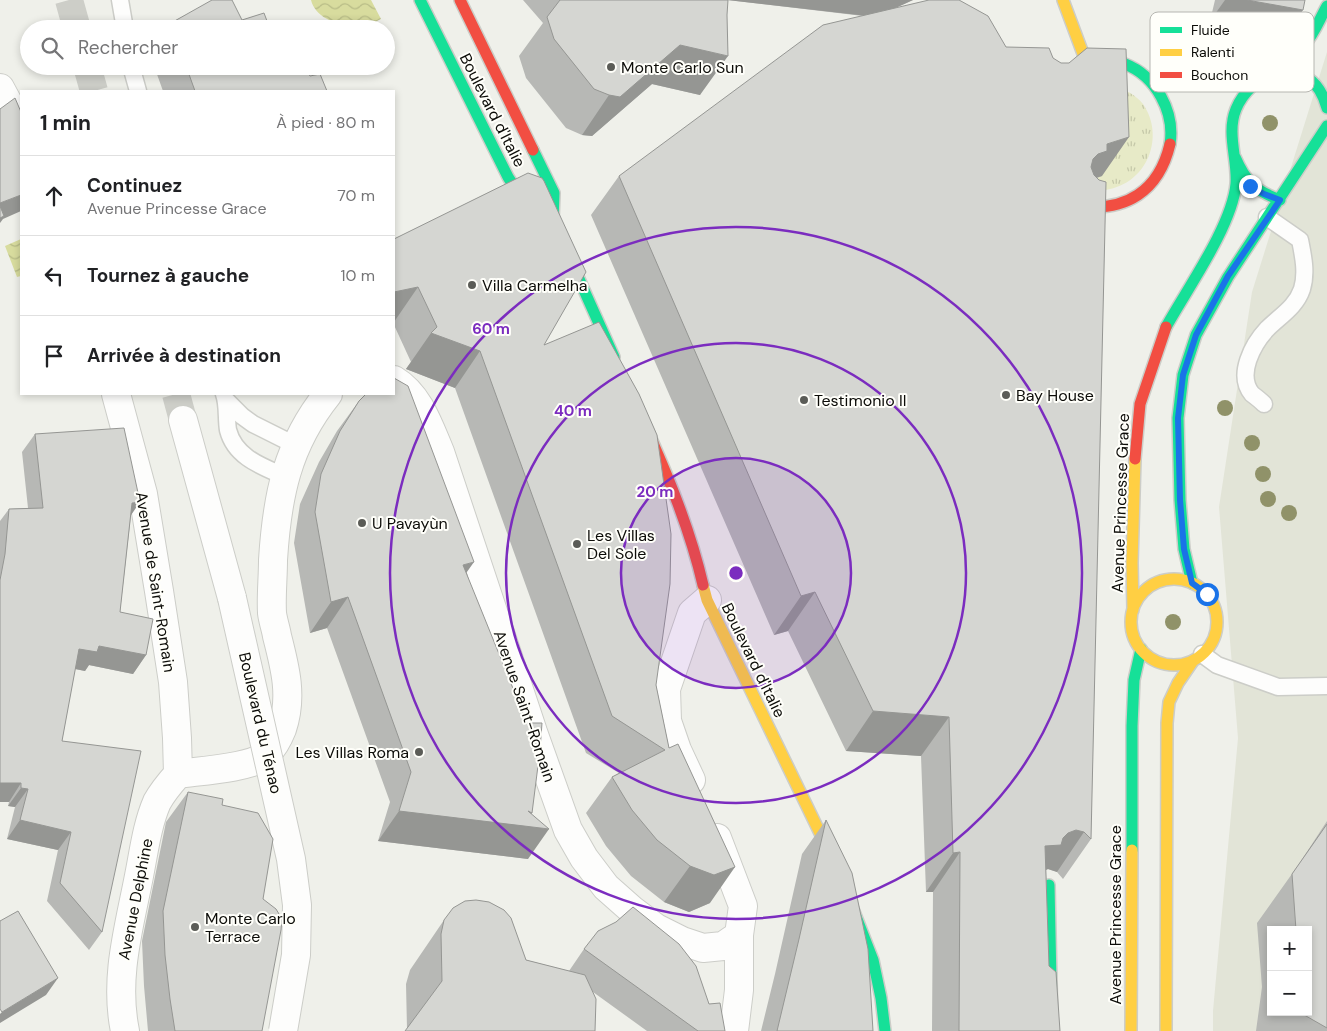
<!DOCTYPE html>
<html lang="fr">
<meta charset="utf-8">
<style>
:root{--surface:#fff;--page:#f6f6f6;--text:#202124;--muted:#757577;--line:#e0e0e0}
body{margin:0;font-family:"DM Sans",sans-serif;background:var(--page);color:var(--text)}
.controls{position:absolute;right:15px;bottom:15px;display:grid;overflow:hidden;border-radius:0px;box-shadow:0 2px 8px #0003}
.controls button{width:45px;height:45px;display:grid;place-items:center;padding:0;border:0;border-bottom:1px solid var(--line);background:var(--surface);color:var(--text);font:25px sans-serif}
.stop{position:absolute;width:15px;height:15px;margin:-11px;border:4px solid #1a73e8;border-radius:50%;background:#fff}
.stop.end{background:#1a73e8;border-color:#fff;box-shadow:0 1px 5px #0008}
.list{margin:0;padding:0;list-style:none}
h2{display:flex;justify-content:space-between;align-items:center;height:65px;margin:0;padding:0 20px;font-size:21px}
h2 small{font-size:16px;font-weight:400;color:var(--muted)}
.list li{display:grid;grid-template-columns:32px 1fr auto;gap:15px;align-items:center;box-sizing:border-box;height:80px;padding:0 20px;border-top:1px solid var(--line)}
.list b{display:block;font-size:19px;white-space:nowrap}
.list p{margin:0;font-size:16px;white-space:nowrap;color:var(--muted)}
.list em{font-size:16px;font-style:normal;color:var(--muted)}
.icon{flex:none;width:28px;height:28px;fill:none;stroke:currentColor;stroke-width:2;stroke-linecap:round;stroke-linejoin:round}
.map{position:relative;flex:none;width:1327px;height:1031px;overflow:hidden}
.search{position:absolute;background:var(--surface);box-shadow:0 2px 8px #0003;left:20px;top:20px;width:375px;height:55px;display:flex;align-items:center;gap:12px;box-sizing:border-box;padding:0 18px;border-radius:28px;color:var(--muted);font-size:19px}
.panel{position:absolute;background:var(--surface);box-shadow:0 2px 8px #0003;left:20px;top:90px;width:375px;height:305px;border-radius:0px}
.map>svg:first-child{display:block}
.built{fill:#e2e4d7;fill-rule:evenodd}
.grass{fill:url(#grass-tufts)}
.water{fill:url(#water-waves)}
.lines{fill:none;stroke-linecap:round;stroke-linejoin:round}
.street-tunnel{stroke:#cdcec8;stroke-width:28;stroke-dasharray:28 14;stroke-linecap:butt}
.lane-casing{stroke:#cccdc8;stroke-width:19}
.street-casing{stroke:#cccdc8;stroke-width:30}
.fast-casing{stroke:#cccdc8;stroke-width:14}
.slow-casing{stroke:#cccdc8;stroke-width:14}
.jam-casing{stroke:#cccdc8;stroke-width:14}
.lane{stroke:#fdfdfc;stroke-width:16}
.street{stroke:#fdfdfc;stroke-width:28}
.fast{stroke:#16e098;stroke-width:11}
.slow{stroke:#ffcf43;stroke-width:11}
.jam{stroke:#f24e42;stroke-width:11}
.street-bridge-casing{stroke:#cccdc8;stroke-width:30;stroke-linecap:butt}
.street-bridge{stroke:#fdfdfc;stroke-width:28}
.tree{fill:#909269}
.wall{fill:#b7b8b5;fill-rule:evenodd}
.shaded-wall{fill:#959693}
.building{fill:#d5d6d2;stroke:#959693}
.route{stroke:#1a73e8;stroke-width:6}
.ring{fill:none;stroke:#7b2cbf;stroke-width:2.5}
.poi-dot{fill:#5b5c57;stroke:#fffffa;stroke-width:2}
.labels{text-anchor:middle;stroke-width:4;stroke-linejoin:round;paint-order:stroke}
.poi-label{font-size:16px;fill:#0c0c08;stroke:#fffffa;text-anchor:start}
.street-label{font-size:16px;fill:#0c0c08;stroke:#fffffa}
.key{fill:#fffffa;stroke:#b6b6b1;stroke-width:1}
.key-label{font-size:14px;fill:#0c0c08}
.centre{fill:#7b2cbf;stroke:#fffffa;stroke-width:2.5}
.ring-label{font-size:15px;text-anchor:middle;font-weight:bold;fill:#7b2cbf;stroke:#fffffa;stroke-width:4;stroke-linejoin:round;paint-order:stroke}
</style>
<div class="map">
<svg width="1327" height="1031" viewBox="0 0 1327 1031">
<defs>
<pattern id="grass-tufts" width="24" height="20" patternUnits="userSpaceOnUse" patternTransform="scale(1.25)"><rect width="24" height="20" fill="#e7eac7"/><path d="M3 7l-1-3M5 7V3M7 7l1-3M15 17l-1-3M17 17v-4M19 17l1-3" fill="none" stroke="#c5c8a9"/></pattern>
<pattern id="water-waves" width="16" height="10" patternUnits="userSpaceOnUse" patternTransform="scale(1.25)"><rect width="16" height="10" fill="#d8dc9e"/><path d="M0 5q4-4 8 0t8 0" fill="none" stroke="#b8bc87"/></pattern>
</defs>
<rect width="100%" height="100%" fill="#eff0ea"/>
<path class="built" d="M1327,52V1031H1213V1011L1238,738L1219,507L1252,292ZM1271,930H1308V1012H1271Z"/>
<path class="grass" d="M1115,85C1125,90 1136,95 1143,104C1165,136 1148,181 1110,189C1105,191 1097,190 1091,190Z"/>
<path class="water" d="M311,0H371L381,19L361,29H354L353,25C337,26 315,17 311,0Z
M21,239V276L17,277L5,246Z"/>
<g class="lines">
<path class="street-tunnel" d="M69,0L77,29
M87,66L94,91
M176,394L183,420"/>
<defs>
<path id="lane" d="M120,0L125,29
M131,66L138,91
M224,394C228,405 226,418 228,430C235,457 261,466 284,476
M226,400L242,416L253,424L295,445
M1264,404C1260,400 1256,397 1252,394C1236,375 1253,344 1267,329C1280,316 1296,307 1302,289C1307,273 1303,255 1300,240L1267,217
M1202,654L1217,665L1278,687L1327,686"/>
<path id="street" d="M0,88L21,127
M394,380C419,395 429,426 440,452L533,732L568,830L584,858L606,887L632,910L656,928L682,941L703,948L723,946L739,935
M116,394L143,494L159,591L173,682L177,738L178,774
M183,420L232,598
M178,774C198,771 248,768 263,757C272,750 278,739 282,729C293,697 285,667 277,636C276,629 273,621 272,613C271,596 273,578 273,560C277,496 287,445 328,394
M691,780L677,750L667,721L666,689L692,613L707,600
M717,838L743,906L739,935V990L734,1031
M125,1031C114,978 129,928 139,876C144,851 147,825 157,802C163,791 170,783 178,774"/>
<path id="fast" d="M420,0L508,177L522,199L534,210
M1090,59C1102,60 1114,60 1125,64C1156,76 1175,112 1170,144
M1273,71C1303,70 1319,79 1327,108
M533,150L554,193L553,221L614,357
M1235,157C1246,182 1254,190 1280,200
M1166,327C1187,289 1232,226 1236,184C1238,160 1226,133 1236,109C1248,79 1283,68 1304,45C1314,35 1320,18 1327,6
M1192,583L1184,549L1180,500L1178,418L1183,375L1196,335L1228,277L1327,126
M1132,850V726L1134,680L1141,649
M1049,885L1052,1031
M853,909L873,960L881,998L885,1031"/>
<path id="slow" d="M1063,0L1085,59
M1131 622a43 43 0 1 1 86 0a43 43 0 1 1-86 0Z
M703,585L707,600L835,864
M1133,610L1132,563L1135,459
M1131,1031L1132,850
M1166,1031L1167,723L1169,702L1178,683L1193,661"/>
<path id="jam" d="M460,0L533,150
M1079,206C1126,212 1159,191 1170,144
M644,423C668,476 690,529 703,585
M1135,459L1140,404L1166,327"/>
</defs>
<use href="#lane" class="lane-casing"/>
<use href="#street" class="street-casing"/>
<use href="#fast" class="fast-casing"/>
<use href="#slow" class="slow-casing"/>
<use href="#jam" class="jam-casing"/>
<use href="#lane" class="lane"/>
<use href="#street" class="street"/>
<use href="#fast" class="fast"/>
<use href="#slow" class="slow"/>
<use href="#jam" class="jam"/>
<defs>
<path id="street-bridge" d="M232,598L291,859L297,905L296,955L283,1031"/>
</defs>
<use href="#street-bridge" class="street-bridge-casing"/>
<use href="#street-bridge" class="street-bridge"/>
</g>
<g class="tree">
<circle cx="1270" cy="123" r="8"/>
<circle cx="1225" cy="408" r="8"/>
<circle cx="1252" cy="443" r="8"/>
<circle cx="1263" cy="474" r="8"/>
<circle cx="1268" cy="499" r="8"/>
<circle cx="1289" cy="513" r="8"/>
<circle cx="1173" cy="622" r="8"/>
</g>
<path class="wall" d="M523,0H913L895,8L1006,47L1053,58L1102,176L1097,178L1091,839L1063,879L1057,872L1048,869L1046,870L1049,966L1060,1031H932L933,892H926L921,756L846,751L788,631L774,635L591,215L619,176L863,16L728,0L700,95L652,84L592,136L582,135L566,128L526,78L519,56L543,23Z
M1215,0H1305L1286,35L1210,21Z
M242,20L270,29H167L171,23Z
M154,66H304L310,76L327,91H163Z
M394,239L544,345L656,685L669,748L710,903L689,912L664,902L631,876L606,846L586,813L612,777L619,773L586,753L455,388L406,369L411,362L394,325Z
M359,401L467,573L532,813L531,814L528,859L378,841L390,802L327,628L310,633L294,543L300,504L319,462L337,431Z
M35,434L131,515L120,612L146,655L133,674L89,665L85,671L75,669L62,741L102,932L89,950L47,901L58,850L7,839L15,807L8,806L9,802H0V521L9,509L28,508L22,452Z
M188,792L222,805L263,899L262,1031H148L144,986L142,941L166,822Z
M826,820L873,1031H761L775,974L802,854Z
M1327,821V1031H1256L1262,987L1257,923L1299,864ZM1271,930H1308V1012H1271Z
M444,920L526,960L569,971L584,949L709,1004L725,1031H647L593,992L407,1029L406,984L410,970Z"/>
<path class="shaded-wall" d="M727,0H913L876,17Z
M1225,0H1247L1303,10L1286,35L1210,21Z
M680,45L728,56L700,95L652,84L592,136L582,135L609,95Z
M1129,137L1102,176L1085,181L1093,159L1107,144Z
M21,195V211L3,219L0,223V203Z
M418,287L394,322V292Z
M431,333L480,351L455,388L406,369Z
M140,502L127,521L132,503Z
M474,562L452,593L463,565Z
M815,592L788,631L774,635L801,596Z
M348,597L327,628L310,633L331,602Z
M99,646L146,655L133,674L89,665L85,671L66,667L79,649Z
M873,711L949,717L921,756L846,751Z
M0,783H21L9,802H0Z
M21,788L28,789L15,807L8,806Z
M399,811H528L532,813L523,825L549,829L528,859L378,841Z
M20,820L71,832L58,850L7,839Z
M1076,830L1084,832L1057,872L1048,869L1043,871L1045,846L1068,833Z
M960,852L933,892H926L953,853Z
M690,866L735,867L710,903L689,912L664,902Z
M58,978L46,995L0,1023V1014L2,1012Z"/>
<path class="building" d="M212,0H232L242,20L264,13L270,29H173L171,23Z
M560,0H728L727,15L728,56L680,45L620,97L609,95L594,89L554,39L547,17Z
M929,0H959L988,16L1006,47L1049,48L1053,58L1061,63H1069L1087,48L1126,49L1129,137L1107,144V151L1098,154L1093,159L1091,167L1094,175L1099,180L1106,182L1091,839L1084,832L1076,830L1068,833L1063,838L1061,845L1045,846L1049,966L1056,972L1060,1031H959L960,852L953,853L949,717L873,711L815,592L801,596L619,176L823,25Z
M1247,0H1305L1303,10Z
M186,66H304L310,76L320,74L327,91H195Z
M15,98L21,112V195L0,203V109Z
M528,173L542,178L544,181L586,272L544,345L599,322L639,394L657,435L671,534L670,584L656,685L669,748L678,744L735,867L714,875L690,866L657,840L632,810L612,777L665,750L612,716L480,351L431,333L437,327L418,287L394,292V239Z
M0,206L4,216L0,218Z
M394,378L408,386L474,562L463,565L527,723H542L540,750L532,813L528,811L549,829L399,811L411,772L348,597L331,602L315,512L321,474L340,431L359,401L366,394H394Z
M124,428L140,502L132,503L120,612L153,619L146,655L99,646L97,652L79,649L62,741L141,751L102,932L60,883L71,832L20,820L28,789L21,788V783H0V580L5,554L9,509L43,508L35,434Z
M188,792L223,799L222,805L258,813L273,839L263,899L276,909L282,919L281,930L262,1031H175L170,999L165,955L163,911Z
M826,820L852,873L868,949L873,1031H777L799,939Z
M1327,824V1028L1299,1012H1308V930H1296L1292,874Z
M476,900L489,902L504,910L511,918L526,960L585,975L596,999L595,1031H405L442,981L441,934L444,920L453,908L465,901Z
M633,907L679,944L696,966L709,1004L720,1003L725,1031H698L584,949L598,931L616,922Z
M18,911L58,978L2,1012L0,1009V921Z"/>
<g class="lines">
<path class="route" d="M1207,594L1192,583L1184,549L1180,500L1178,418L1183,375L1196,335L1228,276L1280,200L1264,194L1250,186"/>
</g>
<circle cx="736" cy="573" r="115" fill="#7b2cbf" fill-opacity=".12"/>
<g class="ring">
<circle cx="736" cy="573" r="115"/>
<circle cx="736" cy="573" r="230"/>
<circle cx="736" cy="573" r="346"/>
</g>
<g class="poi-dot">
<circle cx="611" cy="67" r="5"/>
<circle cx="472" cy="285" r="5"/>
<circle cx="1006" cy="395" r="5"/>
<circle cx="804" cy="400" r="5"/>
<circle cx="362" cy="523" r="5"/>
<circle cx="577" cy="544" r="5"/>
<circle cx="419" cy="752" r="5"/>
<circle cx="195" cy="927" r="5"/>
</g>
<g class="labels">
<g class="poi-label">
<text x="621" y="73">Monte Carlo Sun</text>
<text x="482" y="291">Villa Carmelha</text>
<text x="1016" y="401">Bay House</text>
<text x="814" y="406">Testimonio II</text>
<text x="372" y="529">U Pavayùn</text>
<text x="587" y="541">Les Villas<tspan x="587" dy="18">Del Sole</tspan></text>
<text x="409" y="758" text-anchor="end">Les Villas Roma</text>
<text x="205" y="924">Monte Carlo<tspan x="205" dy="18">Terrace</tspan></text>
</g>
<g class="street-label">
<text transform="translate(493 110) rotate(63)" y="6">Boulevard d'Italie</text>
<text transform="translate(1120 503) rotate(-88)" y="6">Avenue Princesse Grace</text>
<text transform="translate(156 582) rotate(81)" y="6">Avenue de Saint-Romain</text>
<text transform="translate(754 660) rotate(64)" y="6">Boulevard d'Italie</text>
<text transform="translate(525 706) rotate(71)" y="6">Avenue Saint-Romain</text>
<text transform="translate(261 723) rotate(77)" y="6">Boulevard du Ténao</text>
<text transform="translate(135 899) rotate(-79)" y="6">Avenue Delphine</text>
<text transform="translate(1115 915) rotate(-90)" y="6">Avenue Princesse Grace</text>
</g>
</g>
<rect x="1150" y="12" width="164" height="80" rx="8" class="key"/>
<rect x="1160" y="27" width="22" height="6" fill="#16e098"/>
<rect x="1160" y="49" width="22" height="7" fill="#ffcf43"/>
<rect x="1160" y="72" width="22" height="6" fill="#f24e42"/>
<g class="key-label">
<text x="1191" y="35">Fluide</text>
<text x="1191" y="57">Ralenti</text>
<text x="1191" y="80">Bouchon</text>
</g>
<circle cx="736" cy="573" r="8" class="centre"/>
<g class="ring-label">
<text x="491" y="334">60 m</text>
<text x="573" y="416">40 m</text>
<text x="655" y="497">20 m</text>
</g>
</svg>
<div class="controls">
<button>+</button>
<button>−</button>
</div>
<div class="stop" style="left:1207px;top:594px"></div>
<div class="stop end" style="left:1250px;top:186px"></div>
<div class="search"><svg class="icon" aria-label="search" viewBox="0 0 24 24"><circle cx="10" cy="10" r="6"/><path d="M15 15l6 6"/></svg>Rechercher</div>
<section class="panel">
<h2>1 min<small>À pied · 80 m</small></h2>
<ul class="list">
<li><svg class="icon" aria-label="ahead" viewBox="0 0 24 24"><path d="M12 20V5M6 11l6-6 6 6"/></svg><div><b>Continuez</b><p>Avenue Princesse Grace</p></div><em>70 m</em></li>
<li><svg class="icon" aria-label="left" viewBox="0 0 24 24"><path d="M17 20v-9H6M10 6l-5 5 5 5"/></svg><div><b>Tournez à gauche</b></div><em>10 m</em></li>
<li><svg class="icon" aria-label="arrive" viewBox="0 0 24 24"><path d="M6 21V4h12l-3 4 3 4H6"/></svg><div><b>Arrivée à destination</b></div></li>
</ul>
</section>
</div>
